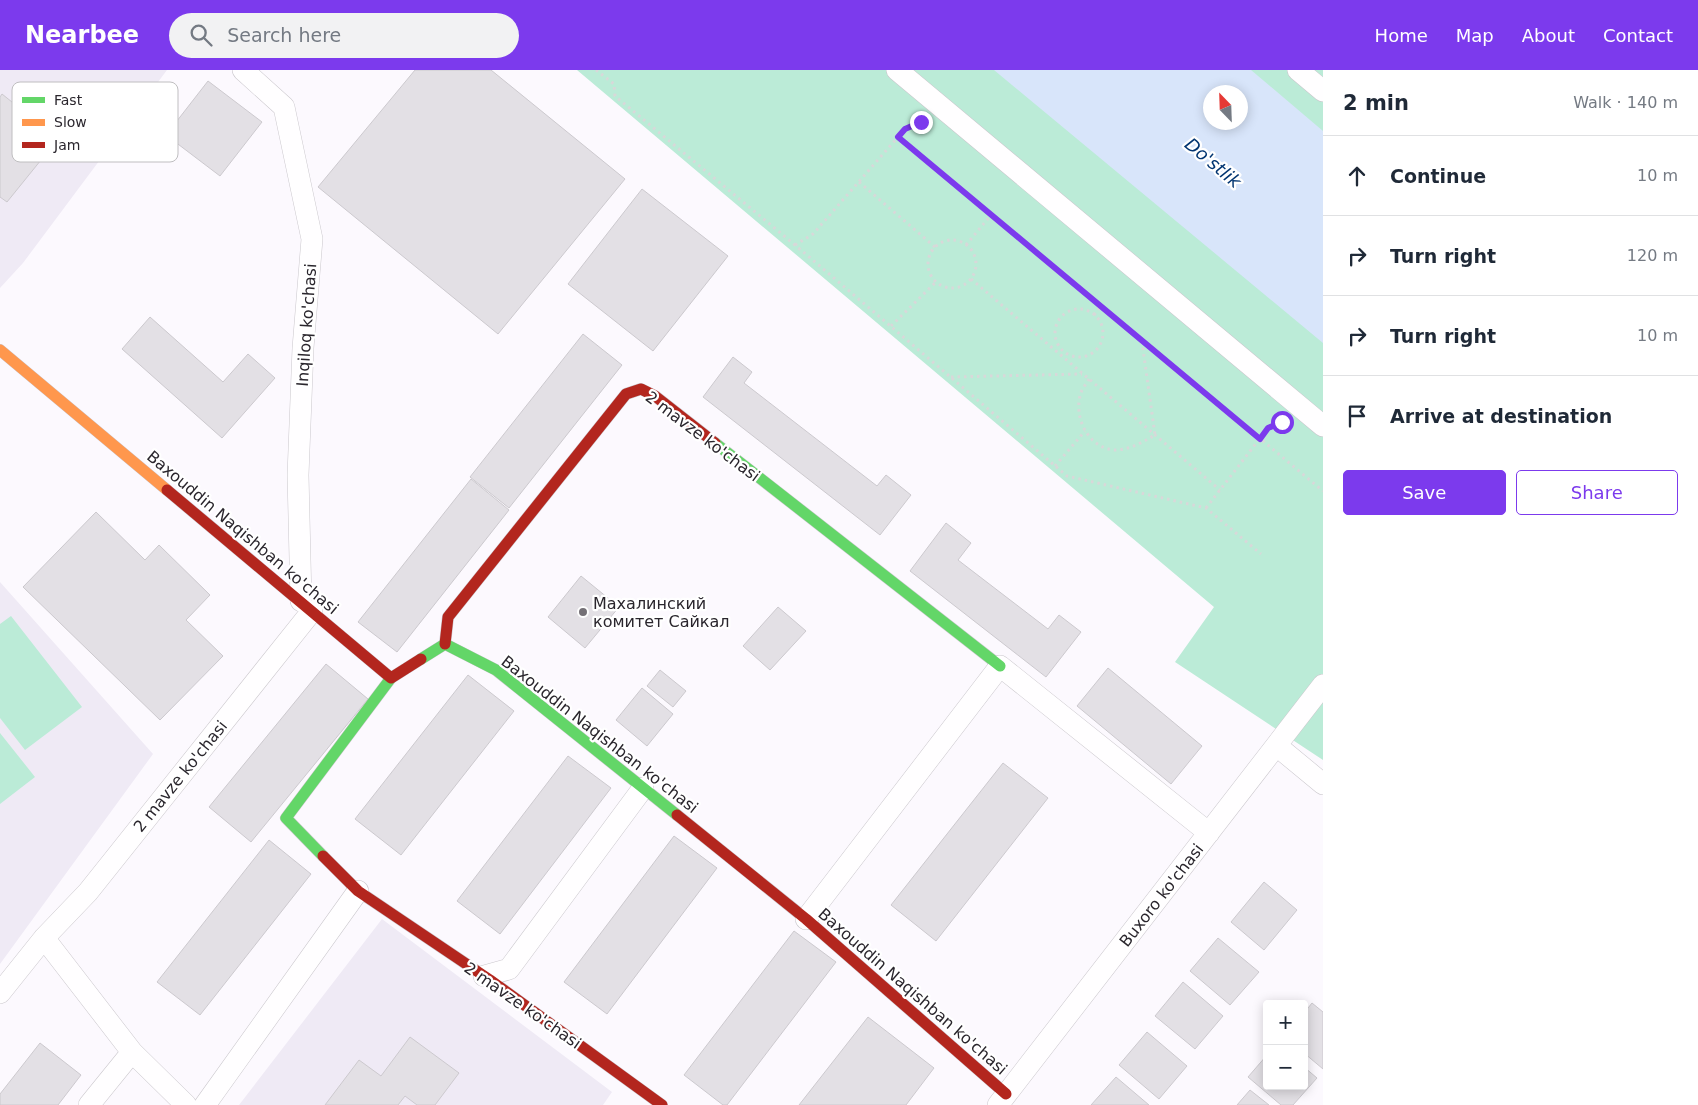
<!DOCTYPE html>
<meta charset="utf-8">
<style>
:root{--surface:#fff;--page:#f2f2f3;--text:#1f2937;--muted:#747a83;--line:#e0e1e3;--accent:#7c3aed}
body{margin:0;font-family:"DejaVu Sans",sans-serif;background:var(--page);color:var(--text)}
.controls{position:absolute;right:15px;bottom:15px;display:grid;overflow:hidden;border-radius:5px;box-shadow:0 2px 12px #0003}
.controls button{width:45px;height:45px;display:grid;place-items:center;padding:0;border:0;border-bottom:1px solid var(--line);background:var(--surface);color:var(--text);font:25px sans-serif}
.compass{position:absolute;left:1203px;top:15px;width:45px;height:45px;border-radius:50%;background:var(--surface);box-shadow:0 2px 12px #0003;rotate:337deg}
.stop{position:absolute;width:15px;height:15px;margin:-11px;border:4px solid #7c3aed;border-radius:50%;background:#fff}
.stop.end{background:#7c3aed;border-color:#fff;box-shadow:0 1px 5px #0008}
.list{margin:0;padding:0;list-style:none}
h2{display:flex;justify-content:space-between;align-items:center;height:65px;margin:0;padding:0 20px;font-size:21px}
h2 small{font-size:16px;font-weight:400;color:var(--muted)}
.list li{display:grid;grid-template-columns:32px 1fr auto;gap:15px;align-items:center;box-sizing:border-box;height:80px;padding:0 20px;border-top:1px solid var(--line)}
.list b{display:block;font-size:19px;white-space:nowrap}
.list em{font-size:16px;font-style:normal;color:var(--muted)}
.actions{display:flex;gap:10px;padding:15px 20px}
.actions a{flex:1;padding:11px 0;border:1px solid var(--accent);border-radius:5px;text-align:center;font-size:18px;color:var(--accent)}
.actions .main{background:var(--accent);color:#fff}
.icon{flex:none;width:28px;height:28px;fill:none;stroke:currentColor;stroke-width:2;stroke-linecap:round;stroke-linejoin:round}
.map{position:relative;flex:none;width:1323px;height:1035px;overflow:hidden}
header{display:flex;align-items:center;gap:30px;box-sizing:border-box;height:70px;padding:0 25px;background:var(--accent);color:#fff}
header strong{font-size:24px}
nav{display:flex;gap:28px;margin-inline-start:auto;font-size:18px}
.search{width:350px;height:45px;background:var(--page);display:flex;align-items:center;gap:12px;box-sizing:border-box;padding:0 18px;border-radius:28px;color:var(--muted);font-size:19px}
main{display:flex}
aside{flex:1;background:var(--surface)}
.map>svg:first-child{display:block}
.education{fill:#efeaf5}
.green{fill:#bbebd7;fill-rule:evenodd}
.water{fill:#d8e5fa;fill-rule:evenodd}
.building{fill:#e3e0e5;stroke:#ccc9ce}
.lines{fill:none;stroke-linecap:round;stroke-linejoin:round}
.street-casing{stroke:#cbc8cd;stroke-width:22}
.fast-casing{stroke:#cbc8cd;stroke-width:12}
.slow-casing{stroke:#cbc8cd;stroke-width:12}
.jam-casing{stroke:#cbc8cd;stroke-width:12}
.path{stroke:#d8d8d9;stroke-width:3;stroke-dasharray:2.5 4;stroke-linecap:butt}
.street{stroke:#fffeff;stroke-width:21}
.fast{stroke:#63d668;stroke-width:11}
.slow{stroke:#ff974d;stroke-width:11}
.jam{stroke:#b3261e;stroke-width:11}
.route{stroke:#7c3aed;stroke-width:6}
.poi-dot{fill:#747076;stroke:#fff;stroke-width:2}
.labels{text-anchor:middle;stroke-width:4.5;stroke-linejoin:round;paint-order:stroke}
.street-label{font-size:16px;fill:#2a262d;stroke:#fff}
.poi-label{font-size:16px;fill:#2a262d;stroke:#fff;text-anchor:start}
.water-label{font-size:18px;font-style:italic;fill:#023571;stroke:#fff}
.key{fill:#fff;stroke:#bfbec0;stroke-width:1}
.key-label{font-size:14px;fill:#2a262d}
</style>
<header>
<strong>Nearbee</strong>
<div class="search"><svg class="icon" aria-label="search" viewBox="0 0 24 24"><circle cx="10" cy="10" r="6"/><path d="M15 15l6 6"/></svg>Search here</div>
<nav><a>Home</a><a>Map</a><a>About</a><a>Contact</a></nav>
</header>
<main>
<div class="map">
<svg width="1323" height="1035" viewBox="0 0 1323 1035">
<rect width="100%" height="100%" fill="#fcf9fe"/>
<path class="education" d="M0,0H167L23,193L0,218Z
M0,512L153,684L0,894Z
M382,849L612,1022L603,1035H239Z"/>
<path class="green" d="M577,0H1323V690L1175,592L1214,537ZM1210,22H1240V52H1210Z
M11,546L82,637L25,680L0,648V554Z
M0,663L35,707L0,734Z"/>
<path class="water" d="M994,0H1251L1323,61V273ZM1210,22H1240V52H1210Z"/>
<path class="building" d="M415,0H491L625,109L498,264L318,117Z
M208,11L262,52L220,106L166,65Z
M2,24L58,69L7,132L0,127V27Z
M642,119L728,186L653,281L568,214Z
M150,247L223,312L248,284L275,308L222,368L122,279Z
M583,264L622,295L509,438L470,407Z
M733,287L752,302L744,313L877,416L886,405L911,425L880,465L703,327Z
M471,409L509,440L397,582L358,552Z
M96,442L145,490L159,475L210,525L186,550L223,586L160,650L23,517Z
M946,453L971,473L958,490L1048,559L1059,545L1081,562L1046,607L910,501Z
M581,506L619,537L585,578L548,547Z
M778,537L806,561L770,600L743,576Z
M326,594L368,629L251,772L209,737Z
M1108,598L1202,676L1171,714L1077,636Z
M660,600L686,621L673,637L647,616Z
M468,605L514,641L401,785L355,749Z
M642,618L673,644L647,676L616,650Z
M568,686L611,718L500,864L457,831Z
M1003,693L1048,728L936,871L891,835Z
M674,766L717,798L607,944L564,912Z
M269,770L311,804L200,945L157,912Z
M1264,812L1297,840L1264,880L1231,852Z
M794,861L836,892L727,1035H723L684,1005Z
M1218,868L1259,902L1230,935L1190,901Z
M1183,912L1223,946L1195,979L1155,946Z
M1312,933L1323,942V999L1304,983V943Z
M868,947L934,998L906,1035H799Z
M1147,962L1187,996L1159,1029L1119,995Z
M410,967L459,1003L435,1035H417L405,1026L398,1035H325L359,990L381,1006Z
M40,973L81,1005L58,1035H0V1024Z
M1267,985V1016H1304V997L1317,1008L1293,1035H1281L1248,1007Z
M1116,1007L1149,1035H1091Z
M1250,1020L1269,1035H1237Z"/>
<g class="lines">
<defs>
<path id="street" d="M243,0L284,37L312,169L303,278L298,405L301,531
M897,0L1323,356
M1298,0L1323,21
M1277,676L1323,714
M806,849L1000,596L1209,763
M44,868L132,982L186,1035
M484,906L509,899L643,718
M0,923L44,868L88,822L312,541
M89,1035L132,982
M205,1035L358,821
M998,1035L1323,615"/>
<path id="fast" d="M715,373L1000,596
M421,589L445,574L496,600L677,745
M323,786L286,748L391,608"/>
<path id="slow" d="M0,280L167,420"/>
<path id="jam" d="M167,420L391,608L421,589
M445,574L448,547L626,324L641,319L655,326L715,373
M677,745L806,849L1006,1024
M323,786L358,821L490,910L662,1035"/>
</defs>
<use href="#street" class="street-casing"/>
<use href="#fast" class="fast-casing"/>
<use href="#slow" class="slow-casing"/>
<use href="#jam" class="jam-casing"/>
<path class="path" d="M596,0L614,14L615,26L795,175L1067,406L1206,438L1261,484
M898,67L1323,421
M859,112L935,177
M928 194a24 24 0 1 1 48 0a24 24 0 1 1-48 0Z
M795,175L813,164L905,59L922,51
M966,175L991,145
M971,209L1220,420
M1055 263a24 24 0 1 1 48 0a24 24 0 1 1-48 0Z
M1094,245L1101,236
M891,256L936,212
M951,307L1082,304
M1089,309C1086,314 1081,320 1080,326C1074,350 1090,379 1115,380C1129,380 1143,372 1155,365L1142,272
M1055,396L1085,361
M1206,438L1268,358L1280,353"/>
<use href="#street" class="street"/>
<use href="#fast" class="fast"/>
<use href="#slow" class="slow"/>
<use href="#jam" class="jam"/>
</g>
<g class="lines">
<path class="route" d="M921,52L905,59L898,67L1260,369L1268,358L1282,352"/>
</g>
<circle class="poi-dot" cx="583" cy="542" r="5"/>
<g class="labels">
<g class="street-label">
<text transform="translate(306 255) rotate(-86)" y="6">Inqiloq ko'chasi</text>
<text transform="translate(703 366) rotate(37)" y="6">2 mavze ko'chasi</text>
<text transform="translate(243 462) rotate(40)" y="6">Baxouddin Naqishban ko'chasi</text>
<text transform="translate(600 664) rotate(38)" y="6">Baxouddin Naqishban ko'chasi</text>
<text transform="translate(180 706) rotate(-51)" y="6">2 mavze ko'chasi</text>
<text transform="translate(1161 825) rotate(-52)" y="6">Buxoro ko'chasi</text>
<text transform="translate(913 921) rotate(41)" y="6">Baxouddin Naqishban ko'chasi</text>
<text transform="translate(523 935) rotate(35)" y="6">2 mavze ko'chasi</text>
</g>
<g class="poi-label">
<text x="593" y="539">Махалинский<tspan x="593" dy="18">комитет Сайкал</tspan></text>
</g>
<g class="water-label">
<text transform="translate(1213 93) rotate(40)" y="6">Do'stlik</text>
</g>
</g>
<rect x="12" y="12" width="166" height="80" rx="8" class="key"/>
<rect x="22" y="27" width="23" height="6" fill="#63d668"/>
<rect x="22" y="49" width="23" height="7" fill="#ff974d"/>
<rect x="22" y="72" width="23" height="6" fill="#b3261e"/>
<g class="key-label">
<text x="54" y="35">Fast</text>
<text x="54" y="57">Slow</text>
<text x="54" y="80">Jam</text>
</g>
</svg>
<div class="controls">
<button>+</button>
<button>−</button>
</div>
<svg class="compass" viewBox="-18 -18 36 36"><path d="M0-13l5 13h-10z" fill="#e53935"/><path d="M0 13l5-13h-10z" fill="#747a83"/></svg>
<div class="stop" style="left:1282px;top:352px"></div>
<div class="stop end" style="left:921px;top:52px"></div>
</div>
<aside>
<h2>2 min<small>Walk · 140 m</small></h2>
<ul class="list">
<li><svg class="icon" aria-label="ahead" viewBox="0 0 24 24"><path d="M12 20V5M6 11l6-6 6 6"/></svg><div><b>Continue</b></div><em>10 m</em></li>
<li><svg class="icon" aria-label="right" viewBox="0 0 24 24"><path d="M7 20v-9h11M14 6l5 5-5 5"/></svg><div><b>Turn right</b></div><em>120 m</em></li>
<li><svg class="icon" aria-label="right" viewBox="0 0 24 24"><path d="M7 20v-9h11M14 6l5 5-5 5"/></svg><div><b>Turn right</b></div><em>10 m</em></li>
<li><svg class="icon" aria-label="arrive" viewBox="0 0 24 24"><path d="M6 21V4h12l-3 4 3 4H6"/></svg><div><b>Arrive at destination</b></div></li>
</ul>
<div class="actions"><a class="main">Save</a><a>Share</a></div>
</aside>
</main>
